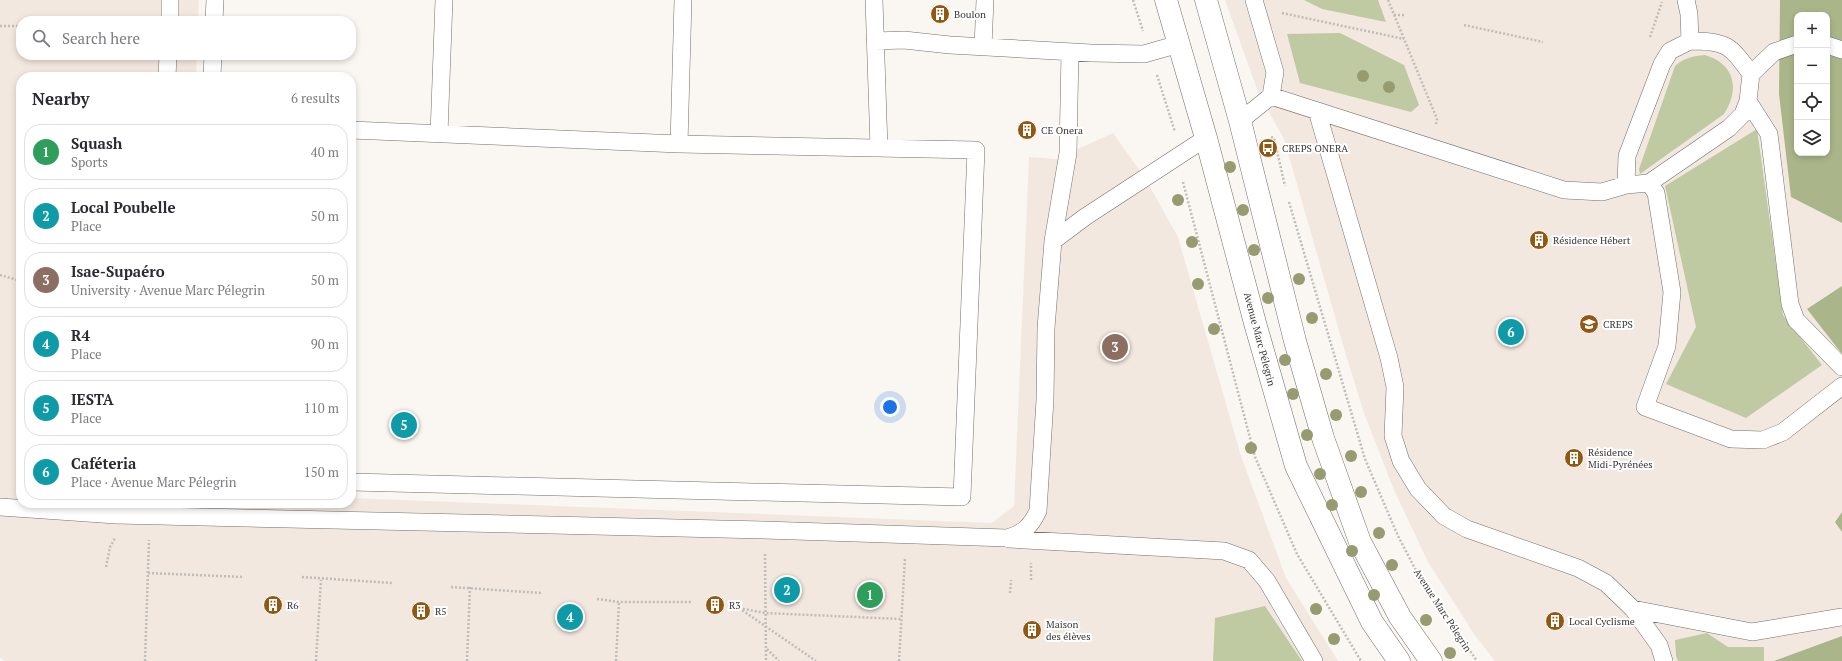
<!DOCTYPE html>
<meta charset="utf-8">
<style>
:root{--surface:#fff;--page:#f7f7f7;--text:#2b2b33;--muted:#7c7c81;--line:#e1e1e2;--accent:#111827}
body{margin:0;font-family:"PT Serif",serif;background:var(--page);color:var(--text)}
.controls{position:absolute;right:12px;top:12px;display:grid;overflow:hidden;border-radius:8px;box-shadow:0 2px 6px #0003}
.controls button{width:36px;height:36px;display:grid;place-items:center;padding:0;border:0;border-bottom:1px solid var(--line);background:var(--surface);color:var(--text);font:20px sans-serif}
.you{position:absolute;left:890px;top:407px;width:14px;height:14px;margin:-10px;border:3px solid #fff;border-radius:50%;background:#1a73e8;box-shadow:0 0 0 6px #1a73e833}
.badge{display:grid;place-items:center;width:26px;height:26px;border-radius:50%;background:var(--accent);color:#fff;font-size:13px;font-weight:700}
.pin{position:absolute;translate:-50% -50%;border:2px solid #fff;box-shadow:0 1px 4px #0006}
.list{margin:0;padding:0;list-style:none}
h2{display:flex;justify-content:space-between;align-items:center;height:52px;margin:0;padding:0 16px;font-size:17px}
h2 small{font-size:13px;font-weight:400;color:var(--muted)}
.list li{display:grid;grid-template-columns:26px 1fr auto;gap:12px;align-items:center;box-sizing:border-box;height:56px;margin:0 8px 8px;padding:0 8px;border:1px solid var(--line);border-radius:16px}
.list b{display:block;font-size:15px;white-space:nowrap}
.list p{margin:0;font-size:13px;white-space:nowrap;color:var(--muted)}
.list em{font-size:13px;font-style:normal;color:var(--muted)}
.icon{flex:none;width:22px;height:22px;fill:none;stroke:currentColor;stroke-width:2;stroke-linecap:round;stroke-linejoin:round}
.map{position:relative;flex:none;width:1842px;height:661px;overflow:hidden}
.search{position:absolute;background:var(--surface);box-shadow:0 2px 6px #0003;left:16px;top:16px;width:340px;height:44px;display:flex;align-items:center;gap:10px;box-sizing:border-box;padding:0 14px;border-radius:16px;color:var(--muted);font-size:15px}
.panel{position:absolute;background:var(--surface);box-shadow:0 2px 6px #0003;left:16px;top:72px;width:340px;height:436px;border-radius:16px}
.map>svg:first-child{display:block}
.built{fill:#f3e8df;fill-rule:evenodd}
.green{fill:#bfcaa2}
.forest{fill:#aab689;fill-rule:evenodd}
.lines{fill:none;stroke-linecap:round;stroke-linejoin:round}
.service-casing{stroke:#736f6c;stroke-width:18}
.tertiary-casing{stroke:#736f6c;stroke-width:23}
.path{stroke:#bfbcb9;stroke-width:2.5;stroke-dasharray:2 2;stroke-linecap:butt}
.service{stroke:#fff;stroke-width:17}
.tertiary{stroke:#fff;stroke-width:22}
.path-bridge{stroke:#bfbcb9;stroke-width:2.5;stroke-dasharray:2 2;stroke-linecap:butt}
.tree{fill:#969b70}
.labels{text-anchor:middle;stroke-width:4;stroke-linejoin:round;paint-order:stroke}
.poi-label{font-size:10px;fill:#3a3836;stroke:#fff;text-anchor:start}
.street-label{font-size:10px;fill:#3a3836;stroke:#fff}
</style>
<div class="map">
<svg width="1842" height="661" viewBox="0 0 1842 661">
<rect width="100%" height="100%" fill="#faf6f2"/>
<path class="built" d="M0,0H199L198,21H21V55H197L196,77H21V503H351V498L992,523L1014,506L1029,157L1056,159L1113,133L1145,178L1178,237L1241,456L1286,578L1338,661H5L0,657Z
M1225,0H1842V661H1495L1474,634L1428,562L1394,490L1364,413L1348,362L1284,139L1258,92ZM1797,15H1827V153H1797Z"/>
<path class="green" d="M1304,0H1378L1386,22L1322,9Z
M1340,33L1404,65L1419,105L1411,112L1300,83L1287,34Z
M1705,55C1735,64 1740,89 1724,114L1640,174L1639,169L1675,66C1684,58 1693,56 1705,55Z
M1757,129L1783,315L1822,365L1746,418L1666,384L1696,327L1665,186Z
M1265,606L1302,661H1213L1215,618Z
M1707,633L1728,647H1764V661H1678L1676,656L1675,640Z"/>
<path class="forest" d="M1780,0H1842V223L1791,197L1779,94ZM1797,15H1827V153H1797Z
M1842,286V354L1807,309Z
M1842,512V532L1835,522Z
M1842,636V661H1774Z"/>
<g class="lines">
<defs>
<path id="service" d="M874,0L879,148
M1686,0L1689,14L1690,41
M170,21V0
M214,21L215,0
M875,41L904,40L950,45L1091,53L1144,54L1179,44
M1690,41C1727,41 1730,45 1751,74L1748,101L1743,114L1729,128L1649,183L1626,185L1627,156L1662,64L1670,51Z
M1827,45L1842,50
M983,47L985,0
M1751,74L1774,52L1797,44
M167,77L168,55
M212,77L213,55
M1271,96L1564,190L1602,192L1626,185
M1748,101L1769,134L1790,304L1796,320L1842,367
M1317,111L1389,358L1395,387L1393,436L1401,461L1418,489L1444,516L1467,529L1578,568L1606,583L1633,609L1659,645L1664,661
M1240,121L1271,96L1275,72L1254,0
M351,130L679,144
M439,134L444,0
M1649,183L1656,193L1672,292L1667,346L1645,407L1731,439L1763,440L1783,432L1842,386
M1053,241L1085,217L1206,138
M351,482L962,497L976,150L679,144L683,0
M0,507L116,515L764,530L1007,538C1023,534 1031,526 1038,511L1045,400L1046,328L1053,241L1068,153L1070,52
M1009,539L1224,551L1249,560L1267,581L1314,661
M1633,609L1752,632L1842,617"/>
<path id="tertiary" d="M1166,0L1206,138L1255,323L1296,466L1372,622L1399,661
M1206,0L1240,121L1295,341L1323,438L1360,542L1400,617L1431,661"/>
</defs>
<use href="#service" class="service-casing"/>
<use href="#tertiary" class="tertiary-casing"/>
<path class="path" d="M1133,0L1143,31
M1388,0L1437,119L1436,124
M1282,13L1404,39
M1394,15H1404
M1464,25L1543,42
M0,26H21
M1650,37L1662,2
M1157,75L1175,132
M1271,137L1274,138L1285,186
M1183,182L1255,457L1297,554L1361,661
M1289,202L1365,459L1398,536L1420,578L1477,661
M0,275L21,281
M765,554L766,661
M106,567L110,547L115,538
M148,573L244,577
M302,577L392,583
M1031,580V563
M451,587L541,593
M1010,593L1011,580
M597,599L619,602H692
M739,608L765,613L901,619
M767,649L779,661
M145,661L149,540
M316,661L321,580
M467,661L470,587
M616,661L619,602
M899,661L905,558"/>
<use href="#service" class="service"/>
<use href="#tertiary" class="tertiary"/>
<path class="path-bridge" d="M739,608L816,661"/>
</g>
<g class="tree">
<circle cx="1363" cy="76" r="6"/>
<circle cx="1389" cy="87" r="6"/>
<circle cx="1230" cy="167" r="6"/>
<circle cx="1178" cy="200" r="6"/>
<circle cx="1243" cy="210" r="6"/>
<circle cx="1192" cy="242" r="6"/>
<circle cx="1254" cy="250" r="6"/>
<circle cx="1299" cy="279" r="6"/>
<circle cx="1198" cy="284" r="6"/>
<circle cx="1268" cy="298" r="6"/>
<circle cx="1312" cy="318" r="6"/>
<circle cx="1214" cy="329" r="6"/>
<circle cx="1285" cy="360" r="6"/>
<circle cx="1326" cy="374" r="6"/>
<circle cx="1293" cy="394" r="6"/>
<circle cx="1336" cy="415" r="6"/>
<circle cx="1307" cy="435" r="6"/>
<circle cx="1251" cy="448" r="6"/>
<circle cx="1351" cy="456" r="6"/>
<circle cx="1320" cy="474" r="6"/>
<circle cx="1361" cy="492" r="6"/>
<circle cx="1332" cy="505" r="6"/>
<circle cx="1379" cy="533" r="6"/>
<circle cx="1352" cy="551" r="6"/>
<circle cx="1392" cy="565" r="6"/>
<circle cx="1374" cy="595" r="6"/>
<circle cx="1316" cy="609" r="6"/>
<circle cx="1426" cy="620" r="6"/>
<circle cx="1334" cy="639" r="6"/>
<circle cx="1450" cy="653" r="6"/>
</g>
<defs>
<symbol id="building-disc" viewBox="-11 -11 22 22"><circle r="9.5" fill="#915813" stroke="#fff"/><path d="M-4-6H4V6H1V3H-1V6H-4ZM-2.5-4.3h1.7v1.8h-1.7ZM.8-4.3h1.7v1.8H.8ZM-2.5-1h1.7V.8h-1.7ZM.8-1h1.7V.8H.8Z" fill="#fff"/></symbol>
<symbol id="bus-disc" viewBox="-11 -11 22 22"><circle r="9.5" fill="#915813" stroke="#fff"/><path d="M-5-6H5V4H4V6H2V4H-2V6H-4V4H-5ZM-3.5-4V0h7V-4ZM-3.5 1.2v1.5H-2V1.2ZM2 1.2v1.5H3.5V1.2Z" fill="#fff"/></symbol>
<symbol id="university-disc" viewBox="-11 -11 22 22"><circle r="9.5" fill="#915813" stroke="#fff"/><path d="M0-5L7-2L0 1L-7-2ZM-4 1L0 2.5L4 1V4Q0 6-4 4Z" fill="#fff"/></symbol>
</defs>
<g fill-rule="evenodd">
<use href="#building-disc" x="929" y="3" width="22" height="22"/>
<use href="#building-disc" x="1016" y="119" width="22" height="22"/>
<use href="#bus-disc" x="1257" y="137" width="22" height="22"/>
<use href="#building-disc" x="1528" y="229" width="22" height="22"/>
<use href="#university-disc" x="1578" y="313" width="22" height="22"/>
<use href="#building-disc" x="1563" y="447" width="22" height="22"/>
<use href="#building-disc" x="262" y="594" width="22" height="22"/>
<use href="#building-disc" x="704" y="594" width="22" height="22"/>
<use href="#building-disc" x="410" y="600" width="22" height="22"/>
<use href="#building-disc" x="1544" y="610" width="22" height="22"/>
<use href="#building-disc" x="1021" y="619" width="22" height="22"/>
</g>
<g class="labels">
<g class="poi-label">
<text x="954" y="18">Boulon</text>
<text x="1041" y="134">CE Onera</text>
<text x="1282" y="152">CREPS ONERA</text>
<text x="1553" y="244">Résidence Hébert</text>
<text x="1603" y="328">CREPS</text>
<text x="1588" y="456">Résidence<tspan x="1588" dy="12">Midi-Pyrénées</tspan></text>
<text x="287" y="609">R6</text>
<text x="729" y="609">R3</text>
<text x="435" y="615">R5</text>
<text x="1569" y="625">Local Cyclisme</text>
<text x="1046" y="628">Maison<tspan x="1046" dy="12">des élèves</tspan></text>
</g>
<g class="street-label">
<text transform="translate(1260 339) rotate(75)" y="4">Avenue Marc Pélegrin</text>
<text transform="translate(1443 610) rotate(57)" y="4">Avenue Marc Pélegrin</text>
</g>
</g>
</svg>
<div class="controls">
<button>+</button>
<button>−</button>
<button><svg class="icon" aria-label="locate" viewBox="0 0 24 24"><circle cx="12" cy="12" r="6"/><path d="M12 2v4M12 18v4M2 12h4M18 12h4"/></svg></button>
<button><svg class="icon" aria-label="layers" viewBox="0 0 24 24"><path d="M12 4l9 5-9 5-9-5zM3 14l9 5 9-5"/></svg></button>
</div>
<div class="you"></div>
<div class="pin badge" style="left:870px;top:595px;background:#2e9e5b">1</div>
<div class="pin badge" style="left:787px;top:590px;background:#0f9aa8">2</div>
<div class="pin badge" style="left:1115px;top:347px;background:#8d6e63">3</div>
<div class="pin badge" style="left:570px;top:617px;background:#0f9aa8">4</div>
<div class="pin badge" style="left:404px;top:425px;background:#0f9aa8">5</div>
<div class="pin badge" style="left:1511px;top:332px;background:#0f9aa8">6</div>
<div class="search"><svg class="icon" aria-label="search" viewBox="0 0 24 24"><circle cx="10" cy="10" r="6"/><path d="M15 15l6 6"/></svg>Search here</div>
<section class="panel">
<h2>Nearby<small>6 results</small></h2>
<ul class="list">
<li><span class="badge" style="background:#2e9e5b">1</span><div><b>Squash</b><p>Sports</p></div><em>40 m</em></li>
<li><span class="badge" style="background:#0f9aa8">2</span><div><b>Local Poubelle</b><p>Place</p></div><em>50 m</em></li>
<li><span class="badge" style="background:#8d6e63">3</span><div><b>Isae-Supaéro</b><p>University · Avenue Marc Pélegrin</p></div><em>50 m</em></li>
<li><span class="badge" style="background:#0f9aa8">4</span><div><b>R4</b><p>Place</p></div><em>90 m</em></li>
<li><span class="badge" style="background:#0f9aa8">5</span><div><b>IESTA</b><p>Place</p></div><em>110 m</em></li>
<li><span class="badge" style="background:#0f9aa8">6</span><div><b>Caféteria</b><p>Place · Avenue Marc Pélegrin</p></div><em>150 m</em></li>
</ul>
</section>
</div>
